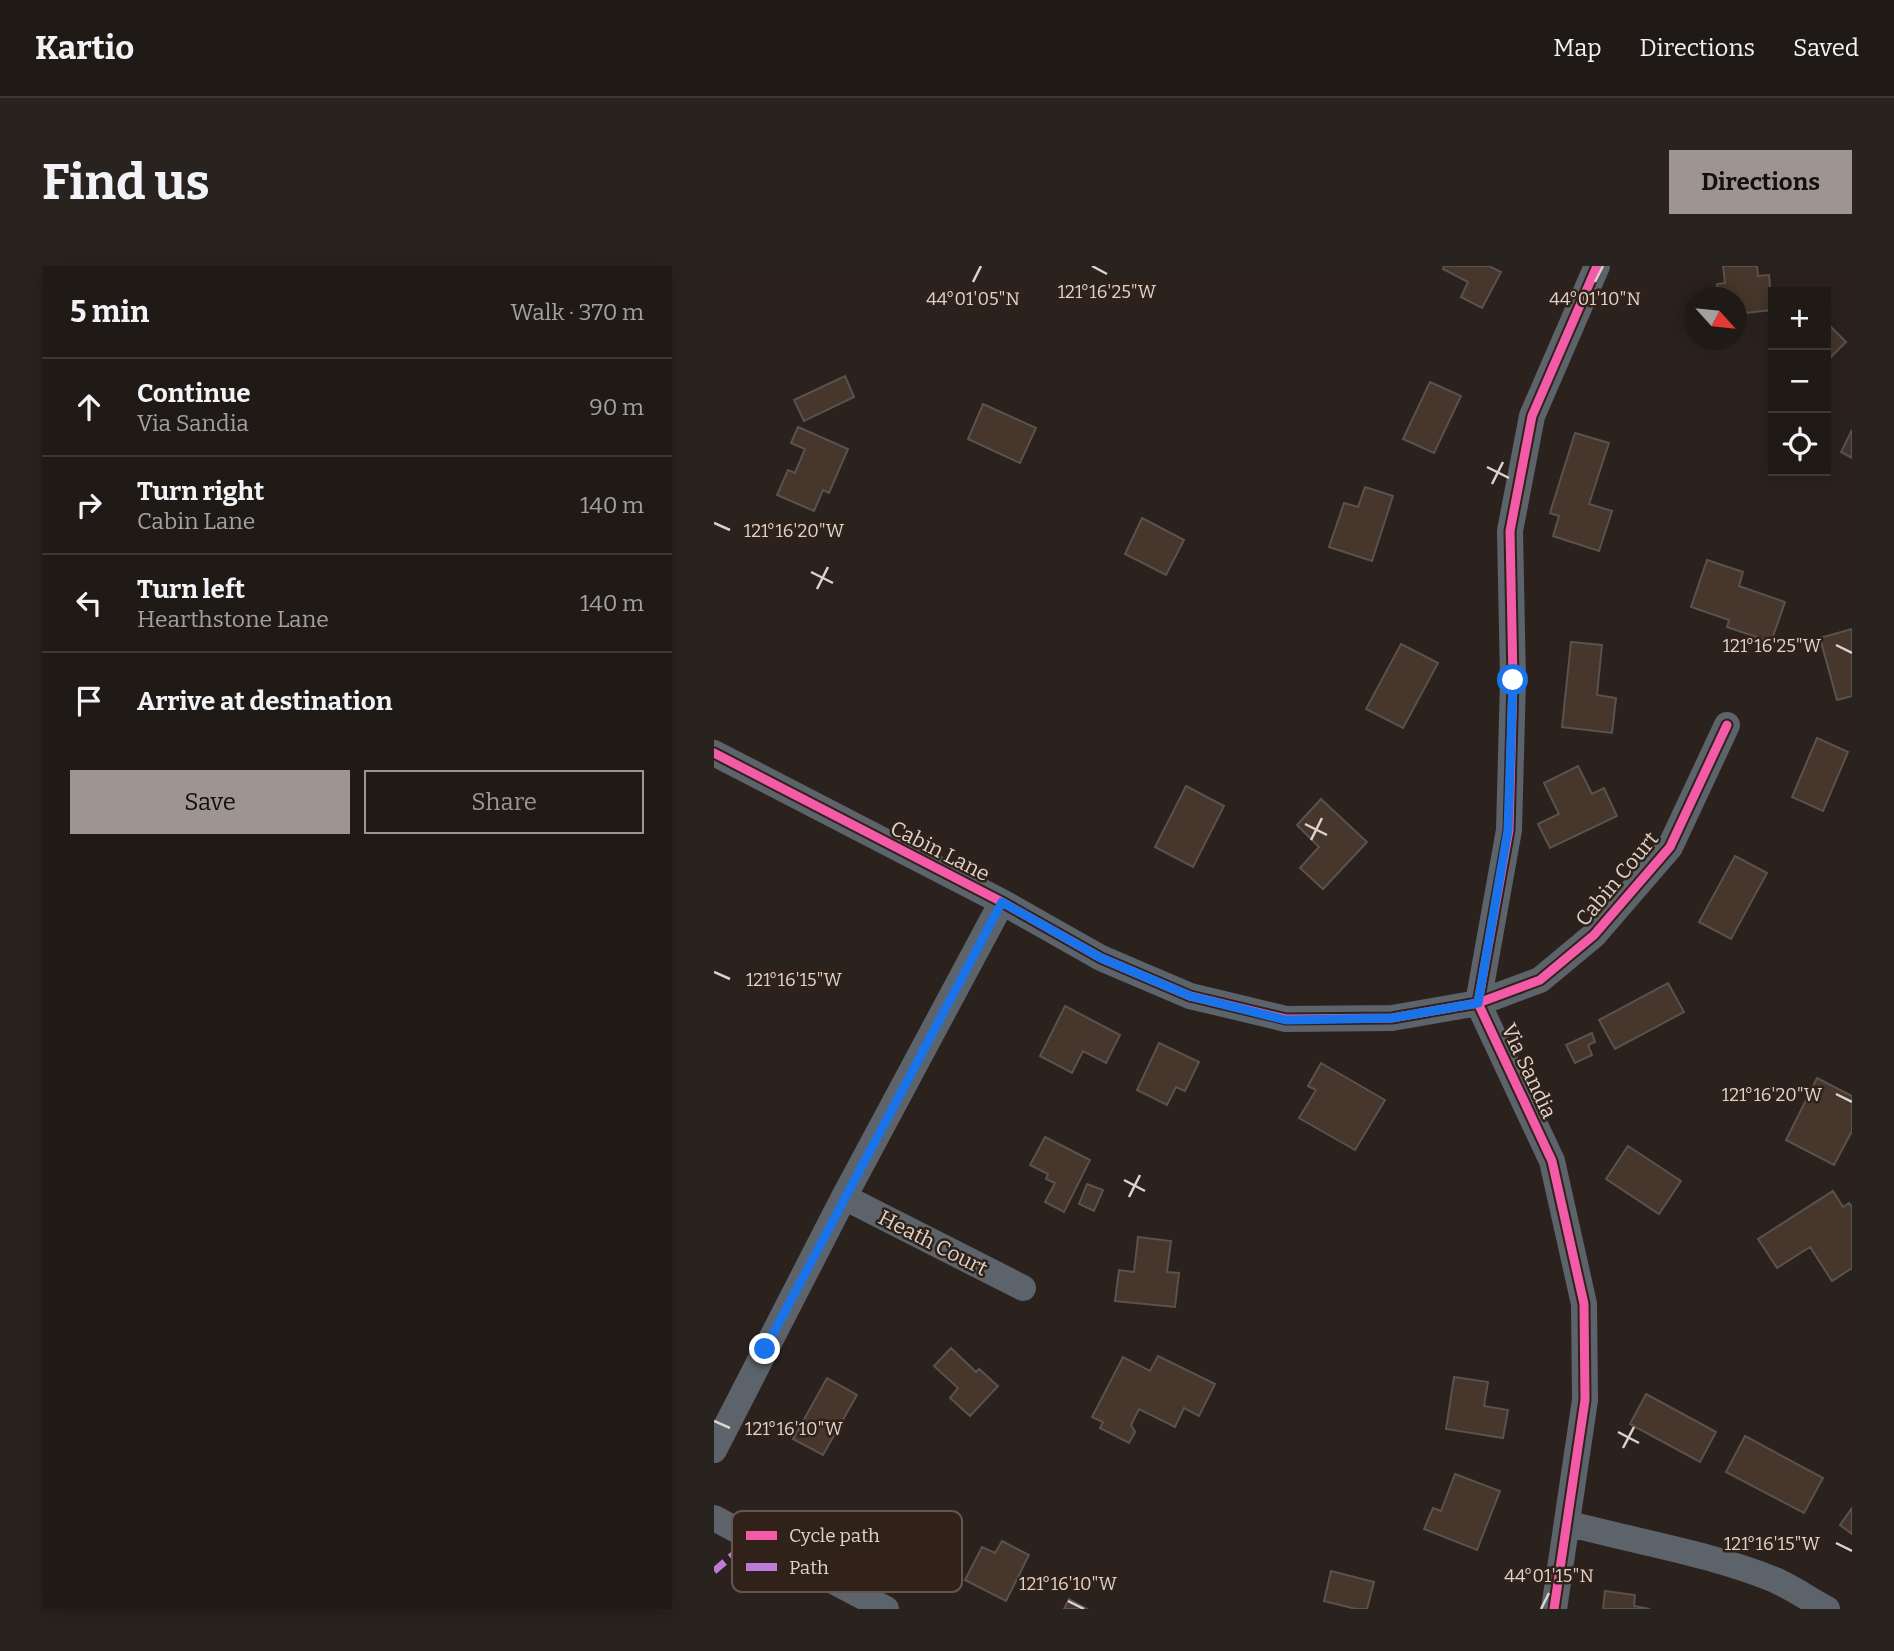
<!DOCTYPE html>
<meta charset="utf-8">
<style>
:root{--surface:#201a16;--page:#28231f;--text:#f1f3f6;--muted:#a2a1a1;--line:#3d3835;--accent:#9f9590}
body{margin:0;font-family:Bitter,serif;background:var(--page);color:var(--text)}
.controls{position:absolute;right:21px;top:21px;display:grid;overflow:hidden;border-radius:0px;box-shadow:0 4px 18px #0003}
.controls button{width:63px;height:63px;display:grid;place-items:center;padding:0;border:0;border-bottom:2px solid var(--line);background:var(--surface);color:var(--text);font:35px sans-serif}
.compass{position:absolute;left:970px;top:21px;width:63px;height:63px;border-radius:50%;background:var(--surface);box-shadow:0 4px 18px #0003;rotate:117deg}
.stop{position:absolute;width:21px;height:21px;margin:-16px;border:5px solid #1a73e8;border-radius:50%;background:#fff}
.stop.end{background:#1a73e8;border-color:#fff;box-shadow:0 2px 7px #0008}
.list{margin:0;padding:0;list-style:none}
h2{display:flex;justify-content:space-between;align-items:center;height:91px;margin:0;padding:0 28px;font-size:30px}
h2 small{font-size:23px;font-weight:400;color:var(--muted)}
.list li{display:grid;grid-template-columns:46px 1fr auto;gap:21px;align-items:center;box-sizing:border-box;height:98px;padding:0 28px;border-top:2px solid var(--line)}
.list b{display:block;font-size:26px;white-space:nowrap}
.list p{margin:0;font-size:23px;white-space:nowrap;color:var(--muted)}
.list em{font-size:23px;font-style:normal;color:var(--muted)}
.actions{display:flex;gap:14px;padding:21px 28px}
.actions a{flex:1;padding:16px 0;border:2px solid var(--accent);border-radius:0px;text-align:center;font-size:24px;color:var(--accent)}
.actions .main{background:var(--accent);color:#111}
.icon{flex:none;width:38px;height:38px;fill:none;stroke:currentColor;stroke-width:2;stroke-linecap:round;stroke-linejoin:round}
.map{position:relative;flex:none;width:1138px;height:1343px;overflow:hidden;border-radius:0px}
header{display:flex;align-items:center;gap:42px;box-sizing:border-box;height:98px;padding:0 35px;background:var(--surface);border-bottom:2px solid var(--line)}
header strong{font-size:33px}
nav{display:flex;gap:38px;margin-inline-start:auto;font-size:24px}
.intro{display:flex;align-items:center;justify-content:space-between;box-sizing:border-box;height:168px;padding:0 42px}
h1{margin:0;font-size:49px}
.button{padding:18px 32px;border-radius:0px;background:var(--accent);color:#111;font-size:24px;font-weight:700}
main{display:flex;gap:42px;padding:0 42px}
aside{flex:1;background:var(--surface);border-radius:0px;box-shadow:0 4px 18px #0003}
.map>svg:first-child{display:block}
.building{fill:#46362b;stroke:#59524e;stroke-width:2}
.lines{fill:none;stroke-linecap:round;stroke-linejoin:round}
.minor{stroke:#5c636a;stroke-width:26}
.quiet{stroke:#bd7bd9;stroke-width:7;stroke-dasharray:14 7;stroke-linecap:butt}
.cycleway-casing{stroke:#302119;stroke-width:13}
.cycleway{stroke:#f35aa7;stroke-width:9}
.route{stroke:#1a73e8;stroke-width:9}
.ticks{fill:none;stroke:#ddd3cd;stroke-width:2.5}
.labels{text-anchor:middle;stroke-width:5;stroke-linejoin:round;paint-order:stroke}
.street-label{font-size:21px;fill:#ddd3cd;stroke:#302119}
.key{fill:#302119;stroke:#64564f;stroke-width:2}
.key-label{font-size:19px;fill:#ddd3cd}
.ticks-label{font-size:18px;text-anchor:middle;fill:#ddd3cd;stroke:#302119;stroke-width:5;stroke-linejoin:round;paint-order:stroke}
</style>
<header>
<strong>Kartio</strong>
<nav><a>Map</a><a>Directions</a><a>Saved</a></nav>
</header>
<div class="intro"><h1>Find us</h1><a class="button">Directions</a></div>
<main>
<aside>
<h2>5 min<small>Walk · 370 m</small></h2>
<ul class="list">
<li><svg class="icon" aria-label="ahead" viewBox="0 0 24 24"><path d="M12 20V5M6 11l6-6 6 6"/></svg><div><b>Continue</b><p>Via Sandia</p></div><em>90 m</em></li>
<li><svg class="icon" aria-label="right" viewBox="0 0 24 24"><path d="M7 20v-9h11M14 6l5 5-5 5"/></svg><div><b>Turn right</b><p>Cabin Lane</p></div><em>140 m</em></li>
<li><svg class="icon" aria-label="left" viewBox="0 0 24 24"><path d="M17 20v-9H6M10 6l-5 5 5 5"/></svg><div><b>Turn left</b><p>Hearthstone Lane</p></div><em>140 m</em></li>
<li><svg class="icon" aria-label="arrive" viewBox="0 0 24 24"><path d="M6 21V4h12l-3 4 3 4H6"/></svg><div><b>Arrive at destination</b></div></li>
</ul>
<div class="actions"><a class="main">Save</a><a>Share</a></div>
</aside>
<div class="map">
<svg width="1138" height="1343" viewBox="0 0 1138 1343">
<rect width="100%" height="100%" fill="#2b221e"/>
<path class="building" d="M730,0H775L787,6L768,42L747,31L754,16L729,3Z
M1009,0H1043L1044,10L1055,9L1058,44L1022,48V32H1005L1003,18L1011,17Z
M1112,56L1132,76L1112,96Z
M131,110L140,131L90,155L80,134Z
M716,116L747,130L720,187L689,173Z
M269,138L322,162L306,197L254,173Z
M84,161L134,183L115,227L109,224L100,245L63,229L74,204L81,207L91,183L77,177Z
M1138,164V192L1127,186Z
M861,167L895,177L875,238L898,245L885,285L839,270L845,250L836,247Z
M651,221L679,230L658,295L615,281L630,237L644,241Z
M428,252L470,274L452,309L411,288Z
M993,294L1029,306L1025,320L1071,336L1057,376L1013,361L1015,354L977,341Z
M1138,363V430L1123,434L1106,372Z
M857,376L888,379L883,429L902,432L898,467L848,461Z
M687,378L724,397L689,462L652,443Z
M1103,472L1134,486L1109,545L1078,531Z
M864,500L878,528L890,522L903,550L836,582L824,558L845,548L830,517Z
M472,520L510,540L479,601L441,581Z
M607,533L653,576L609,623L586,602L605,581L583,559Z
M1021,590L1053,607L1017,673L985,656Z
M954,717L970,746L901,783L885,754Z
M351,740L406,769L392,797L369,785L358,807L326,790Z
M878,767L881,776L874,779L878,789L861,797L852,779Z
M445,777L485,796L471,825L462,821L453,839L423,824Z
M607,797L671,834L641,884L585,852L602,824L594,820Z
M1103,812L1138,830V865L1120,899L1072,874Z
M331,871L376,894L350,946L331,936L341,917L332,913L334,908L316,899Z
M914,880L967,915L945,948L892,913Z
M373,918L389,924L380,945L365,938Z
M1119,925L1129,941L1135,937L1138,941V1002L1118,1015L1096,981L1063,1002L1044,973Z
M424,971L457,975L453,1006L465,1007L461,1041L401,1035L405,1004L420,1006Z
M237,1082L262,1106L265,1103L284,1120L256,1150L236,1132L244,1122L220,1100Z
M444,1090L501,1118L485,1150L470,1142L461,1161L425,1143L417,1159L421,1166L415,1177L386,1162L389,1156L378,1151L409,1091L436,1105Z
M740,1111L774,1116L770,1140L794,1144L789,1172L732,1163Z
M113,1112L143,1129L109,1189L79,1173Z
M932,1128L1002,1166L986,1196L916,1158Z
M1031,1170L1109,1212L1090,1247L1012,1206Z
M741,1208L786,1225L763,1284L710,1263L719,1242L727,1245Z
M1138,1242V1268L1126,1259Z
M288,1275L315,1289L292,1335L251,1314L268,1281L281,1287Z
M617,1305L660,1316L653,1343H642L610,1335Z
M891,1325L921,1329L920,1340L936,1343H889Z
M355,1333L373,1343H350Z"/>
<g class="lines">
<path class="minor" d="M0,487L288,636L387,692L476,730L572,753L678,752L764,737L826,714L880,669L956,581L1013,459
M130,931L309,1022
M0,1184L130,931L288,636
M0,1252L172,1343
M853,1257C922,1276 995,1287 1061,1314C1079,1322 1096,1334 1113,1343
M840,1343L871,1134L870,1038L838,895L764,737L795,564L799,414L796,265L818,150L883,0"/>
<path class="quiet" d="M0,1305L39,1272"/>
<defs>
<path id="cycleway" d="M0,487L288,636L387,692L476,730L572,753L678,752L764,737L826,714L880,669L956,581L1013,459
M840,1343L871,1134L870,1038L838,895L764,737L795,564L799,414L796,265L818,150L883,0"/>
</defs>
<use href="#cycleway" class="cycleway-casing"/>
<use href="#cycleway" class="cycleway"/>
</g>
<g class="lines">
<path class="route" d="M51,1083L288,636L387,692L476,730L572,754L678,752L764,737L794,564L799,414"/>
</g>
<path class="ticks" d="M378,0L393,8M259,16L267,0M881,16L889,0M773,201L795,212M778,218L789,196M0,257L16,264M97,306L119,317M103,323L114,301M1122,379L1138,387M591,558L613,569M597,574L608,552M0,706L16,713M1122,828L1138,836M410,914L431,925M415,931L426,909M0,1155L16,1162M904,1166L925,1177M909,1182L920,1161M1122,1277L1138,1285M354,1335L370,1343M827,1343L835,1327"/>
<g class="labels">
<g class="street-label">
<text transform="translate(226 585) rotate(27)" y="7">Cabin Lane</text>
<text transform="translate(903 613) rotate(-50)" y="7">Cabin Court</text>
<text transform="translate(815 805) rotate(65)" y="7">Via Sandia</text>
<text transform="translate(219 977) rotate(27)" y="7">Heath Court</text>
</g>
</g>
<rect x="18" y="1245" width="230" height="81" rx="10" class="key"/>
<rect x="32" y="1265" width="31" height="9" fill="#f35aa7"/>
<rect x="32" y="1297" width="31" height="8" fill="#bd7bd9"/>
<g class="key-label">
<text x="75" y="1276">Cycle path</text>
<text x="75" y="1308">Path</text>
</g>
<g class="ticks-label">
<text x="393" y="32">121°16'25"W</text>
<text x="259" y="39">44°01'05"N</text>
<text x="881" y="39">44°01'10"N</text>
<text x="80" y="271">121°16'20"W</text>
<text x="1058" y="386">121°16'25"W</text>
<text x="80" y="720">121°16'15"W</text>
<text x="1058" y="835">121°16'20"W</text>
<text x="80" y="1169">121°16'10"W</text>
<text x="1058" y="1284">121°16'15"W</text>
<text x="835" y="1316">44°01'15"N</text>
<text x="354" y="1324">121°16'10"W</text>
</g>
</svg>
<div class="controls">
<button>+</button>
<button>−</button>
<button><svg class="icon" aria-label="locate" viewBox="0 0 24 24"><circle cx="12" cy="12" r="6"/><path d="M12 2v4M12 18v4M2 12h4M18 12h4"/></svg></button>
</div>
<svg class="compass" viewBox="-18 -18 36 36"><path d="M0-13l5 13h-10z" fill="#e53935"/><path d="M0 13l5-13h-10z" fill="#a2a1a1"/></svg>
<div class="stop" style="left:799px;top:414px"></div>
<div class="stop end" style="left:51px;top:1083px"></div>
</div>
</main>
